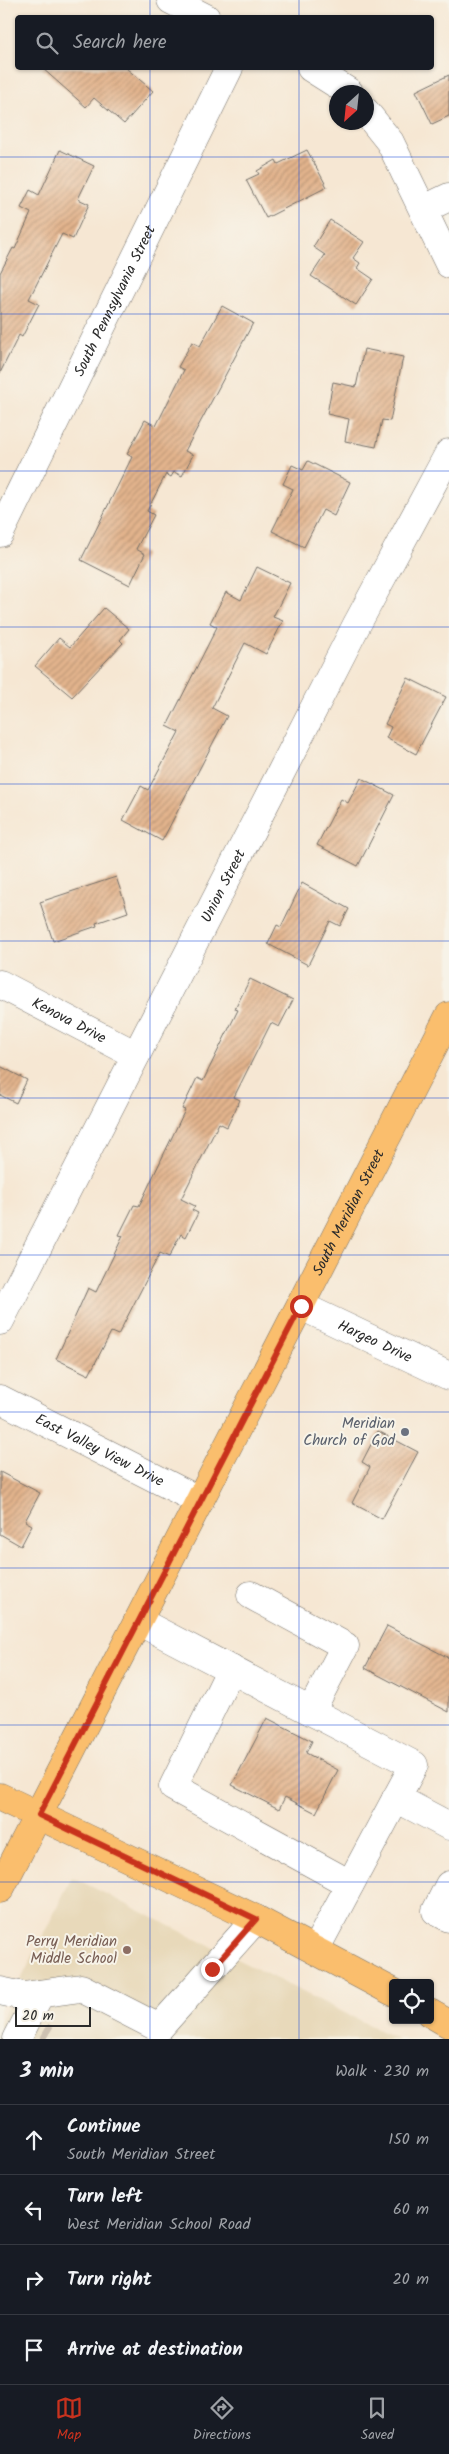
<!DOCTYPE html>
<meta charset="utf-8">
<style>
:root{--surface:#171b24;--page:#20242c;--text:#f1f3f6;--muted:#9ea1a6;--line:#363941;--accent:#c8321e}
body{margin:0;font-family:Kalam,sans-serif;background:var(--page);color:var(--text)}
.controls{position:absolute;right:15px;bottom:15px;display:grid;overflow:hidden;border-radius:5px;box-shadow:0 1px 4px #0004}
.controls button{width:45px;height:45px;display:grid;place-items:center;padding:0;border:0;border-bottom:1px solid var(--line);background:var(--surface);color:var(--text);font:25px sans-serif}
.compass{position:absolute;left:329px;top:85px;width:45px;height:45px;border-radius:50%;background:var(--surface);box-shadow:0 1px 4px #0004;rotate:207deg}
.scale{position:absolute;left:15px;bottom:12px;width:76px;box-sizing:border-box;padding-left:5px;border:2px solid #2b2b2b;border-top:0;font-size:14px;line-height:18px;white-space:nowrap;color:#2b2b2b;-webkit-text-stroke:4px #f7f3e8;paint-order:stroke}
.stop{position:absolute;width:15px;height:15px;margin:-11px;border:4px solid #c8321e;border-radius:50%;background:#fff}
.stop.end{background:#c8321e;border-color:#fff;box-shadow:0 1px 5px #0008}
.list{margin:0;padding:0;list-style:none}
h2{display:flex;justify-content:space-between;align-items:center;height:65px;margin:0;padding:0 20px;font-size:21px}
h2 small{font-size:16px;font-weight:400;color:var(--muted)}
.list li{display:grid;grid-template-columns:32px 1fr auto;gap:15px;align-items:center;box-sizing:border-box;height:70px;padding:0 20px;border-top:1px solid var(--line)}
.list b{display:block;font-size:19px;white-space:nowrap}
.list p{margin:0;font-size:16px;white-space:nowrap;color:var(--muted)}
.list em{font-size:16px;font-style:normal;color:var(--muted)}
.icon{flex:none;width:28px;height:28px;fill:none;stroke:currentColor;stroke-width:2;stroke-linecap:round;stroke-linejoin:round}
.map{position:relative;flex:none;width:449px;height:2039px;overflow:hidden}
.search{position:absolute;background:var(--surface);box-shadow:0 1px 4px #0004;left:15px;right:15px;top:15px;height:55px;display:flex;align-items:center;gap:12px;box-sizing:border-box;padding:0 18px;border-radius:5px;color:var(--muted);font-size:19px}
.sheet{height:345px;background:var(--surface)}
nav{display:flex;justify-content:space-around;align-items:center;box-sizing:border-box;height:70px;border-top:1px solid var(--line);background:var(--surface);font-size:14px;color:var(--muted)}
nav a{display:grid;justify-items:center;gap:2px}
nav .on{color:var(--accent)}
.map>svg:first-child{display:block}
.built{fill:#e8d9ba}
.building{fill:url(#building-hatch)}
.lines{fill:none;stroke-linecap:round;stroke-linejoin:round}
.minor-tunnel{stroke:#cdc1b1;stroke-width:28;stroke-dasharray:28 14;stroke-linecap:butt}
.minor-casing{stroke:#726d66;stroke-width:29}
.major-casing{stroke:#726d66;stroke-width:29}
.minor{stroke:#fff;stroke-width:28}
.major{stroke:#fabe6d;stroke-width:28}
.route{stroke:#c8321e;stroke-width:6}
.grid{fill:none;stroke:#1d4ed8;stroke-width:1;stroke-opacity:0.55}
.worship-dot{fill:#6b7280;stroke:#f7f3e8;stroke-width:2}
.education-dot{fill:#8d6e63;stroke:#f7f3e8;stroke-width:2}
.labels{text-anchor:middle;stroke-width:4;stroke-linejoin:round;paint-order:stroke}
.street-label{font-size:15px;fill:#2b2b2b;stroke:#f7f3e8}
.worship-label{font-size:15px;fill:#5b616d;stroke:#f7f3e8;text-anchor:end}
.education-label{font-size:15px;fill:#785e54;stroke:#f7f3e8;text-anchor:end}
</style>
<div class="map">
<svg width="449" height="2039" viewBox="0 0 449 2039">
<defs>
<pattern id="building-hatch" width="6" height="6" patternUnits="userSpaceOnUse" patternTransform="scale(1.25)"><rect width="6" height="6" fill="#e3b48d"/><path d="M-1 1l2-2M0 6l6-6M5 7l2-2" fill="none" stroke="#b89373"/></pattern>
</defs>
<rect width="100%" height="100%" fill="#f7f3e8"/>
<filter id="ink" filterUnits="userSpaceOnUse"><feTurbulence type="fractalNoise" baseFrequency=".02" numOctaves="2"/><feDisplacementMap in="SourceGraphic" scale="10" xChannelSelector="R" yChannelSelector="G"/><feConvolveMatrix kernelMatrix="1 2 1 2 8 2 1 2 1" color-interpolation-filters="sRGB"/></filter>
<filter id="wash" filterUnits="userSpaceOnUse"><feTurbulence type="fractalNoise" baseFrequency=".0096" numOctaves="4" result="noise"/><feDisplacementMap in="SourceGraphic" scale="20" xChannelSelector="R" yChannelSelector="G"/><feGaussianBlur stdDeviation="1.12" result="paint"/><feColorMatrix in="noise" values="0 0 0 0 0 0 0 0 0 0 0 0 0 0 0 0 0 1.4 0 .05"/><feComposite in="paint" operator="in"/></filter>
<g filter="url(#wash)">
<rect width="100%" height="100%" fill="#f6e7d3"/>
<path class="built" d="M72,1877L397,2039H0V2022Z"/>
<g id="blocks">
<path class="building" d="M42,68H126L153,91L124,124L94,98L86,107Z
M449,75V116L432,124L416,91Z
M60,150L94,166L78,199L89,204L73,239L62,234L29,299L39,304L22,337L19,335L0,373V273L13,248L15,249L31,213L21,208L30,190L39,195Z
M307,150L327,187L266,218L246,180L259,174L257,171L276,160L278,164Z
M330,220L364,242L353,258L360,263L357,268L373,279L356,305L311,276L325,255L313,247Z
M222,306L253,323L185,451L193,455L182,476L174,472L171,477L166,474L147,511L154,515L136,549L145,554L130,585L81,560L132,457L127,454L145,420L156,426L184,370L178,367L192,342L200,346Z
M364,349L403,357L390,421L382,420L376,447L345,441L349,419L327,414L333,382L356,387Z
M308,461L350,482L334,516L323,510L304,547L272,531L293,489L283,484L292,465L303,470Z
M257,567L290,583L273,617L283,621L266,654L245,643L212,708L227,716L162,841L123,820L141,786L148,790L179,732L167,726L217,627L210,623L226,592L241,600Z
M104,608L129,629L120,640L123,643L72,697L35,666L59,638L70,647Z
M408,678L446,697L416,754L386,738L391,727L385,724Z
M361,778L394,795L358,866L317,845L341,799L348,803Z
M116,877L128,912L96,923L97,926L53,941L40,902Z
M302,883L349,909L340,926L330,921L308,965L268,944L277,925L281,927Z
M250,979L293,1000L279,1027L271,1023L234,1097L240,1100L227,1127L219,1123L181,1199L195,1206L192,1210L198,1213L186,1237L181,1234L169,1257L160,1253L118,1335L111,1332L89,1375L56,1359L88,1288L96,1292L123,1236L119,1235L134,1205L139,1206L185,1110L182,1109L197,1078L203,1081L238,1010L235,1009Z
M0,1066L27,1080L16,1103L0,1095Z
M378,1431L418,1452L382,1519L352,1503L370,1467L362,1462Z
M0,1472L40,1493L25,1521L32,1525L21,1546L0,1534Z
M387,1626L449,1658V1712L365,1668Z
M267,1718L312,1741L306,1753L338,1770L316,1813L285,1797L279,1809L232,1785Z"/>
</g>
</g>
<g filter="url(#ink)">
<use href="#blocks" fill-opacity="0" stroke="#726d66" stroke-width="1"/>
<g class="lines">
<path class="minor-tunnel" d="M41,2036L46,2039"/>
<defs>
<g id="minor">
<path d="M171,0L206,18"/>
<path d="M311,68L349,92"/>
<path d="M366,112L390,142L449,264"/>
<path d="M424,209L449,197"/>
<path id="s1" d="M0,533L229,68"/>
<path id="s2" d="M0,984L136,1055"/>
<path id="s3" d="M301,1306L449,1376"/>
<path id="s4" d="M0,1321L356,626L449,453"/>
<path id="s5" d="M0,1399L200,1501"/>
<path d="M251,1595L345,1646L311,1711"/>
<path d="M138,1621L414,1765L315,1950"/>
<path d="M231,1669L173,1787L350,1884"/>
<path d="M396,1798L449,1826"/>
<path d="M449,1885L436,1911L449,1918"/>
<path d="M0,1991L23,1996L81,1988L159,2028L256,1919"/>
<path d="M17,2039L40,1994"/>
</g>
<g id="major">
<path d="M0,1797L256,1919L393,1992"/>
<path id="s6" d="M0,1889L449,1016"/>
<path d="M430,2013L449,2024"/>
</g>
</defs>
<use href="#minor" class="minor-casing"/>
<use href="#major" class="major-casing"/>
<use href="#minor" class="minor"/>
<use href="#major" class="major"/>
</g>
</g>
<g class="lines" filter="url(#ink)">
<path class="route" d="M212,1969L256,1919L39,1815L301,1306"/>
</g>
<path class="grid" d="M150,0V18M299,0V18M150,68V2039M299,68V2039M0,157H449M0,314H449M0,471H449M0,627H449M0,784H449M0,941H449M0,1098H449M0,1255H449M0,1412H449M0,1568H449M0,1725H449M0,1882H449"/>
<circle class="worship-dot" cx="405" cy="1432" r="5"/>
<circle class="education-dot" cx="127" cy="1950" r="5"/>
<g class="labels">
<g class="street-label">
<text dy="5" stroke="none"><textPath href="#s1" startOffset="259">South Pennsylvania Street</textPath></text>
<text dy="5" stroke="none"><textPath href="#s4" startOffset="489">Union Street</textPath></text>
<text dy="5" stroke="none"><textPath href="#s2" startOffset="78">Kenova Drive</textPath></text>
<text dy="5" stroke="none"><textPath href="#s6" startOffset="761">South Meridian Street</textPath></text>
<text dy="5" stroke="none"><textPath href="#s3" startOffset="82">Hargeo Drive</textPath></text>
<text dy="5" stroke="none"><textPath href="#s5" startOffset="112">East Valley View Drive</textPath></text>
</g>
<g class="worship-label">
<text x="395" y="1428">Meridian<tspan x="395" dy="17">Church of God</tspan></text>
</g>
<g class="education-label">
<text x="117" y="1946">Perry Meridian<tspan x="117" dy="17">Middle School</tspan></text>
</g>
</g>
</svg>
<div class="controls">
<button><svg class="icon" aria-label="locate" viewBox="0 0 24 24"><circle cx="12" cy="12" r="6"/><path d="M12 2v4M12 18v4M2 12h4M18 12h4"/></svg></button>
</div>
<svg class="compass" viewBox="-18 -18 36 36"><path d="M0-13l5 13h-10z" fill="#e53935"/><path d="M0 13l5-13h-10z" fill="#9ea1a6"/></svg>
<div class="scale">20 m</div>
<div class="stop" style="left:301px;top:1306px"></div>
<div class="stop end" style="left:212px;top:1969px"></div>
<div class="search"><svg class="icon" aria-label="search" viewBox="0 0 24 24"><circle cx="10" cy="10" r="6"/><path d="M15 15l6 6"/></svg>Search here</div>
</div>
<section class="sheet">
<h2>3 min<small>Walk · 230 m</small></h2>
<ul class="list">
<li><svg class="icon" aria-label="ahead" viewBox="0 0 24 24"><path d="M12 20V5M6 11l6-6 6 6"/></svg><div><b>Continue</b><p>South Meridian Street</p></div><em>150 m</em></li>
<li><svg class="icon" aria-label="left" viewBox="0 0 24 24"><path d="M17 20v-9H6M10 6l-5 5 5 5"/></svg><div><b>Turn left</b><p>West Meridian School Road</p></div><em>60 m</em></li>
<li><svg class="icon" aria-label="right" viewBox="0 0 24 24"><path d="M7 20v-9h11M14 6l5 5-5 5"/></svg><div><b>Turn right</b></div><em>20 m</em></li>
<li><svg class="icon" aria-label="arrive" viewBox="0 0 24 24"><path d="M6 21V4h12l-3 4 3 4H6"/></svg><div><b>Arrive at destination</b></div></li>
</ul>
</section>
<nav>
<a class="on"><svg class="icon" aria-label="map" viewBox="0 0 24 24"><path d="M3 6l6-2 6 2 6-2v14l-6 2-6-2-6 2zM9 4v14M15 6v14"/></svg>Map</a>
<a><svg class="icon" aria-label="directions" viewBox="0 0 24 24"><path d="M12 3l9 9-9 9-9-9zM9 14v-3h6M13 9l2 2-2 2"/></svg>Directions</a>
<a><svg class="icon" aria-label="saved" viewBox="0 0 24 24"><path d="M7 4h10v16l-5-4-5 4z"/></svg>Saved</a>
</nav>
